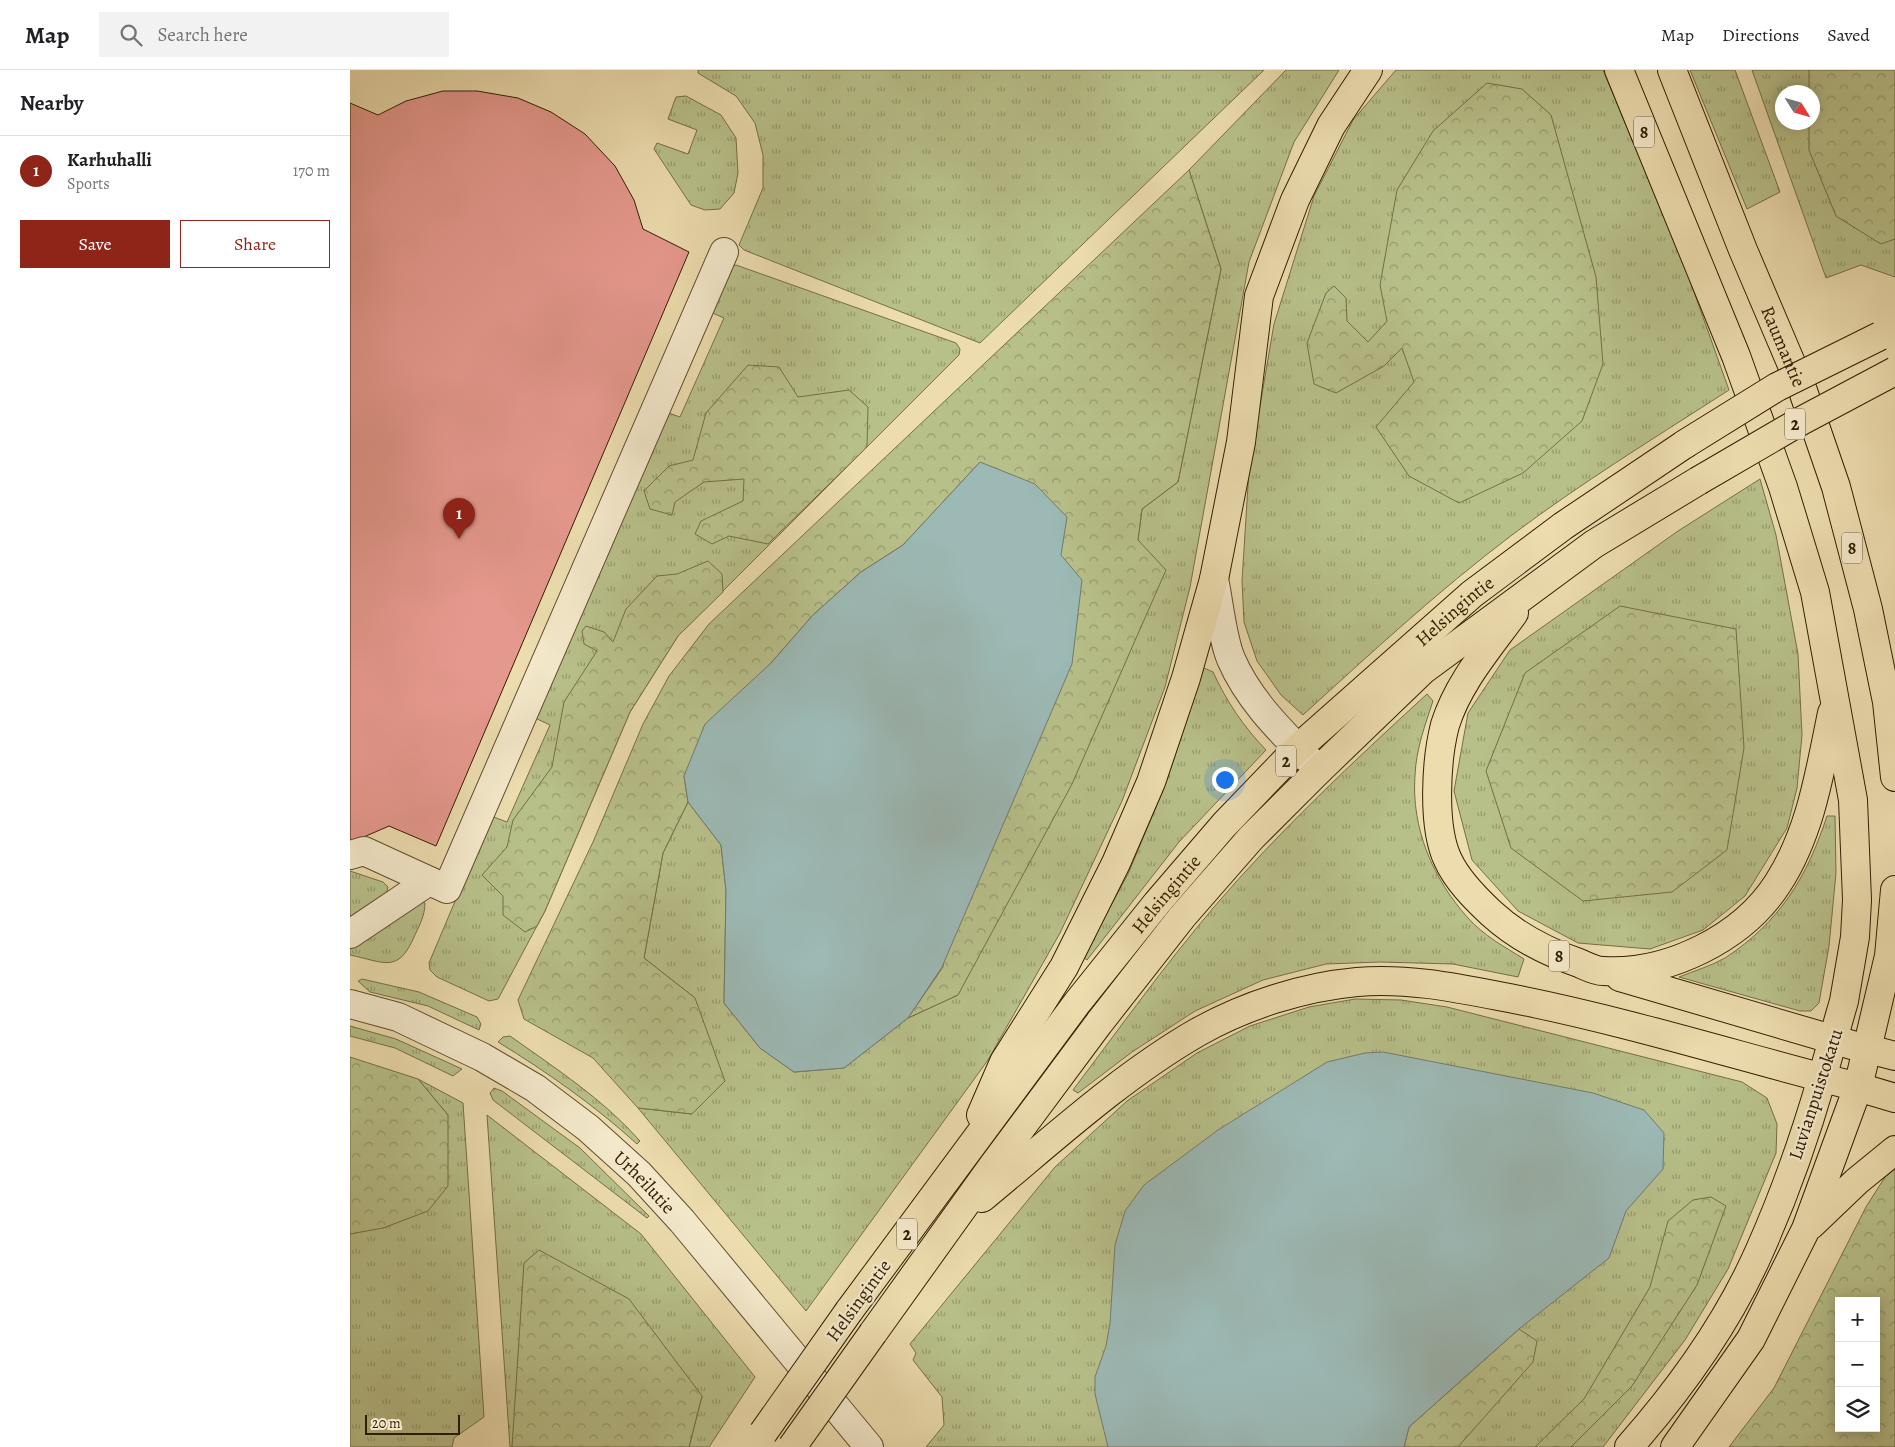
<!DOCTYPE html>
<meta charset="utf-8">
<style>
:root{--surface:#fff;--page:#f2f2f2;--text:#202124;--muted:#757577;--line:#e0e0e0;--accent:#8f2418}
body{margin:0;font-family:Alegreya,serif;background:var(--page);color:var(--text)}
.controls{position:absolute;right:15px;bottom:15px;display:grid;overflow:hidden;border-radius:0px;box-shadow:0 2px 12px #0003}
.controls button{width:45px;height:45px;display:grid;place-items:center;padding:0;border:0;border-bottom:1px solid var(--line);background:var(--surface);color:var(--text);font:25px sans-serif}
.compass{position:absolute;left:1425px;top:15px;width:45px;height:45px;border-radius:50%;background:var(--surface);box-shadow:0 2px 12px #0003;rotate:127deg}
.scale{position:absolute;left:15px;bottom:12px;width:95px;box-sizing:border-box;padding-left:5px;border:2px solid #321e02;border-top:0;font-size:14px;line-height:18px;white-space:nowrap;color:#321e02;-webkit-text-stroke:4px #f3e8ca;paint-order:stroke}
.you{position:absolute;left:874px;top:709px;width:18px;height:18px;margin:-12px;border:4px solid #fff;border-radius:50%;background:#1a73e8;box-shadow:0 0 0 8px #1a73e833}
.badge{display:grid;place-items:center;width:32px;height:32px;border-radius:50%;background:var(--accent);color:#fff;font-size:16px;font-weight:700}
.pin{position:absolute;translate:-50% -41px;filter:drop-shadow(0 1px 2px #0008)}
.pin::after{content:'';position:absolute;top:26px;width:18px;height:15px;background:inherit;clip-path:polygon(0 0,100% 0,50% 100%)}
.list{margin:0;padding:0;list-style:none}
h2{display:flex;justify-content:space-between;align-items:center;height:65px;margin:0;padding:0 20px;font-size:21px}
h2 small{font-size:16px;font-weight:400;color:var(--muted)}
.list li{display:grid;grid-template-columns:32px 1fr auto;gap:15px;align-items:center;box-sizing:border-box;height:70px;padding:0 20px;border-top:1px solid var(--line)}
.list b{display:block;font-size:19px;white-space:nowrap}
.list p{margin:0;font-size:16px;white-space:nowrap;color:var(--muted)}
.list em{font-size:16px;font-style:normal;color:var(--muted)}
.actions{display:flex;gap:10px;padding:15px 20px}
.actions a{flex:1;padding:11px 0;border:1px solid var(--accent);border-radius:0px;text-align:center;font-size:18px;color:var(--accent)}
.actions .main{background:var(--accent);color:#fff}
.icon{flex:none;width:28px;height:28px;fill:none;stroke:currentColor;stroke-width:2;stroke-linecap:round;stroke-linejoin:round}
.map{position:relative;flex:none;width:1545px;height:1377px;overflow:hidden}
header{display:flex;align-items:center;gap:30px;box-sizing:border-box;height:70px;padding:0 25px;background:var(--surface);border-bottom:1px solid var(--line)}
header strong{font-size:24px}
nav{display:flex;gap:28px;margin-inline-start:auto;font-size:18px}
.search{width:350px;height:45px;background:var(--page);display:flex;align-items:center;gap:12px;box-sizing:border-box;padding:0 18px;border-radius:0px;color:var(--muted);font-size:19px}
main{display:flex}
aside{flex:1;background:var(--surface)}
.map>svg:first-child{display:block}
.grass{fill:url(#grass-tufts);stroke:#756f46;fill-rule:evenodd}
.forest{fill:url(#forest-crowns);stroke:#756f46;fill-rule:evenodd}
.water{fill:#9cb9b5;stroke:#727b6d}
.building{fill:#e5988d;stroke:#321e02}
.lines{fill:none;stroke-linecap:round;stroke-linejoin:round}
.minor-casing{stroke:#604e2d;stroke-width:30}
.major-casing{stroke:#321e02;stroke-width:30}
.highway-casing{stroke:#321e02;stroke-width:30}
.minor{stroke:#f3e8ca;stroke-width:28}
.major{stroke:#ecdcae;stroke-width:28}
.highway{stroke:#ecdcae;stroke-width:28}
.highway-bridge-casing{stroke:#321e02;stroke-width:30;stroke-linecap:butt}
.highway-bridge{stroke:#ecdcae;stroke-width:28}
.labels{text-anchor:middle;stroke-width:4.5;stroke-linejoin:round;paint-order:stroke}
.shield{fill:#f3e8ca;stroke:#6c5b3e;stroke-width:1}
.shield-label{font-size:18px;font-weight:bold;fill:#321e02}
.street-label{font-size:19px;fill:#321e02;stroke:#f3e8ca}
</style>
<header>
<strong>Map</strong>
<div class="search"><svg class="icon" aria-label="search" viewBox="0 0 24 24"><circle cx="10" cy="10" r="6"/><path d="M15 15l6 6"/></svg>Search here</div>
<nav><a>Map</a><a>Directions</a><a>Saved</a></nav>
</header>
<main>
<aside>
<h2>Nearby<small></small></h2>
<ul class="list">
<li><span class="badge">1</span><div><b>Karhuhalli</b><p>Sports</p></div><em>170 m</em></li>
</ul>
<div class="actions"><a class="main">Save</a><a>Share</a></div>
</aside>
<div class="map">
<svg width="1545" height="1377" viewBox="0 0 1545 1377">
<defs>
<pattern id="grass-tufts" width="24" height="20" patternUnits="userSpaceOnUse" patternTransform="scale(1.25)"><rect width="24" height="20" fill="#b8c08a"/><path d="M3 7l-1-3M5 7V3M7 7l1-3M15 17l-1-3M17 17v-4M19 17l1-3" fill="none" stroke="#969b6f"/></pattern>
<pattern id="forest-crowns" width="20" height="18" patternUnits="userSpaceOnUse" patternTransform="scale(1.25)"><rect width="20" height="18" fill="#b8c08a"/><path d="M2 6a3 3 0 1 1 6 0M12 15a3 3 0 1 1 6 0" fill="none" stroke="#969b6f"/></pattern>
</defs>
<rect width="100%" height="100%" fill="#ecdcae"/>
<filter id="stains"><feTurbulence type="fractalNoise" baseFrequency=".004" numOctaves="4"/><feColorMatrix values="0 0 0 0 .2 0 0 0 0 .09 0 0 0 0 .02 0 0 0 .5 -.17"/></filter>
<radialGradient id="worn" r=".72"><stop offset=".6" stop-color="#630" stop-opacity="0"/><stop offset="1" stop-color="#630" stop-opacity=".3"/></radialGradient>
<path class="grass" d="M348,0H914L630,273L394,180L389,175L413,118V85L405,53L386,26L348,3Z
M936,0H989L944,72L899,192L840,517L815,617L772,731L710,863L638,990L456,1241L288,1038L342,1044L345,928L294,888L313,783L338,732L371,775L376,821L374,933L410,978L444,1002L494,998L558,948L608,925L788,470L792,439L828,412L871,199L839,100Z
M1046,0H1253L1334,194L1379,320C1306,367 1231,413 1162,465C1088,521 1021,583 953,645L931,625L907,591L894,552L892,511L899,400L924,254L964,126L1003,50Z
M1340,0H1385L1430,122L1397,139Z
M1402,0H1545V207L1511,195L1476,208ZM1432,22H1462V52H1432Z
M336,26L371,45L386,68L388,103L384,123L370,139L355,140L341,135L304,79L307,73L338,84L347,60L318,49L326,27Z
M386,195L606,273L610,279L609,285L328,566L280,642L195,841L148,929L139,931L87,907L80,900L79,893L141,746L157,752L200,655L183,647L313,341L330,347L374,248L358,241L378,198Z
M1410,409L1426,465L1448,584L1452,665L1447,718L1437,758L1395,826L1353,860L1300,879L1228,873L1168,841L1122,790L1104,721L1118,643L1160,580L1328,461Z
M854,598L863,602C877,632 893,656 916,680L829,772L737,890L733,887L778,804L816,713Z
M1077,624L1083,631C1075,655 1066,680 1065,705C1061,758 1083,809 1118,848C1134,866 1155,877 1174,889L1168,907L1103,894L1030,892L976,894L913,910L845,941L782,982L728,1023L723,1020C769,959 814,896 864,837C929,761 1003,692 1077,624Z
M1477,746H1485L1486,803L1479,876L1469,933L1461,941H1450L1329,907C1344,901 1361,896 1375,888C1430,852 1457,807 1477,746Z
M0,801L33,812L38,817L36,825L0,848Z
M68,830L75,833C75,846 69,856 64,867C48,904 34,892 0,885V878Z
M12,909L69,922L127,947L131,954L129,960L78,936L20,922L8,911Z
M1005,929L1051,930L1097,937L1392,1012L1417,1028L1427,1054L1426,1083L1378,1199L1335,1270L1253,1377H576L594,1355L592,1327L563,1290L566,1283L560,1274L705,1097L777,1031L847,983L900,956L959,937Z
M0,956L46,969L112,999L103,1006L45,978L0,966Z
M160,966C205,998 253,1029 290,1071L287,1074C244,1035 197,1002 148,972L153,967Z
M68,1009L113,1033L134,1347L104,1368L102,1377H0V1164L8,1162L98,1045Z
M144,1018L152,1021L230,1078L299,1146L297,1148L143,1030L140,1023Z
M137,1045L291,1164L405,1307L359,1377H339L352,1326L160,1377Z"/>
<path class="forest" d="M1459,0H1545V169L1531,174L1486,146L1459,80V53L1462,52V22H1459Z
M1137,13L1172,19L1201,45L1246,207L1253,294L1232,351L1173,403L1109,433L1059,406L1026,357L1064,312L1052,278L1034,296L986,323L964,314L957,273L976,223L984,216L996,228L997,251L1018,272L1037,251L1030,215L1047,120L1083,61Z
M839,100L871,199L828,412L792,439L788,470L816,500L722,714L608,925L558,948L593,897L630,392L553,475L511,502L463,545L421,593L334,706L338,732L313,783L294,888L345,928L375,1011L342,1044L288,1038L243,988L174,949L168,930L243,772L293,654L319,606L359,554Z
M398,295L429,297L448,327L499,320L518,337L517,377L418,474L379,466L362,474L345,464L351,451L393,431L394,409L354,412L325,432L322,445L300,439L294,421L319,396L343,390L356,343Z
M358,491L372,504L373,522L328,566L280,642L195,841L187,856L175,862L153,845V826L132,805L157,777L163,750L202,697L214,632L247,581L234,574L232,561L236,556L254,562L263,572L276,539L307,506L327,504Z
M1270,536L1386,559L1394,678L1377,780L1322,822L1233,831L1161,778L1136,701L1175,603Z
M0,987L68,1009L98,1045V1116L78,1141L33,1158L0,1164Z
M1545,1099V1377H1379L1424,1318L1516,1137L1535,1107ZM1489,1231H1526V1358H1489Z
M1361,1127L1376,1136L1347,1215L1282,1316L1221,1377H1185L1234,1329L1300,1217L1318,1151L1343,1130Z
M189,1180L279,1229L352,1326L339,1377H162L174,1193Z
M1169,1259L1187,1271L1183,1292L1108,1377H1054L1059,1357Z"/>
<path class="water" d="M630,392L685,414L717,447L711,485L732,510L722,594L592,897L558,948L494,998L444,1002L410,978L374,933L376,821L371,775L338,732L334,706L355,654L421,593L463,545L511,502L553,475Z
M1033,982L1243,1023L1294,1040L1314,1063L1313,1099L1276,1141L1259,1188L1169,1259L1059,1357L1054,1377H758L745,1324V1307L756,1276L760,1253L765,1175L775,1141L794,1115L868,1060L977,992L1015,983Z"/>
<path class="building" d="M93,21H127L168,28L201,42L235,64L265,96L284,130L293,159L339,182L86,776L39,756L0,773V33L28,45L56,31Z"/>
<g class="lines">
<defs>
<g id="minor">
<path d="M864,509C869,532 872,568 881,589C900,633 935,665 969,700"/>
<path d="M0,785L14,781L97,819L374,182"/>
<path d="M0,864L79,811"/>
<path id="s1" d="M0,934L48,947L132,987L185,1018L238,1058L289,1104L332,1151L519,1377"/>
</g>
<path id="major" d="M1518,979L1545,986
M1461,1155L1507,1111L1545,1080
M1279,1377C1330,1319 1378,1252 1409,1182C1434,1126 1455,1067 1472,1008
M1325,1377L1401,1269L1456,1159L1508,1017L1545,1028"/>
<g id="highway">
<path d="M1269,0L1386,286L1433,417L1465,522L1503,730L1507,830L1505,867L1494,931L1472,1008"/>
<path id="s2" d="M1322,0L1393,180L1453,321L1486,417L1518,539L1537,632L1545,707"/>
<path d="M1164,543C1138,579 1108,613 1095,655C1086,690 1082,757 1098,790C1107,810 1125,828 1141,843C1166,866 1197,882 1229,893C1236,896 1245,901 1253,901C1318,905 1393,868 1428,813C1461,762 1470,701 1482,643"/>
<path d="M1270,907L1502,975"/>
<path d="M631,1045L654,992L714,897L766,793L801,712L836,608L864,509L891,372L909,226L945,130L981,56L1018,0"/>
<path d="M632,1128C701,1071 770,1007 848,962C896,935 953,917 1007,912C1061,907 1116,920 1169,930C1283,953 1394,988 1508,1017L1539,886L1545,820"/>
<path id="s3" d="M499,1241L727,933L807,833L874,755L948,678L1122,524L1213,456L1335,374"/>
<path d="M523,1263L642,1097L749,953L832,847L901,768L969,700L1073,600L1244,474L1348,411"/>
</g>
</defs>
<use href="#minor" class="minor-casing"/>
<use href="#major" class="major-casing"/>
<use href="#highway" class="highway-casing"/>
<use href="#minor" class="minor"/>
<use href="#major" class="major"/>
<use href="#highway" class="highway"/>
<defs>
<path id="highway-bridge" d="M1335,374L1427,317L1530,266
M1348,411L1451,351L1545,301
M413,1363L499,1241
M442,1377L523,1263"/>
</defs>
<use href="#highway-bridge" class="highway-bridge-casing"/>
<use href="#highway-bridge" class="highway-bridge"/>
</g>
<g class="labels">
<g class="shield">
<rect x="1284" y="46.5" width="20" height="31" rx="4"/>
<rect x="1435" y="338.5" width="20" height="31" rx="4"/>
<rect x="1492" y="462.5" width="20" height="31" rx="4"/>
<rect x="926" y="675.5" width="20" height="31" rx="4"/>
<rect x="1199" y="870.5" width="20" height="31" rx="4"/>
<rect x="547" y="1148.5" width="20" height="31" rx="4"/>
</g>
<g class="shield-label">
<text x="1294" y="68">8</text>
<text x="1445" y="360">2</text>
<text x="1502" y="484">8</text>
<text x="936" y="697">2</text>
<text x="1209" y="892">8</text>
<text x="557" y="1170">2</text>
</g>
<g class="street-label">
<text dy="7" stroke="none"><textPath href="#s2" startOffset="298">Raumantie</textPath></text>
<text dy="7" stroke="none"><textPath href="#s3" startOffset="929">Helsingintie</textPath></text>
<text dy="7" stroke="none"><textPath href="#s3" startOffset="524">Helsingintie</textPath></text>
<text transform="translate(1465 1024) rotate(-72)" y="7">Luvianpuistokatu</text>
<text dy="7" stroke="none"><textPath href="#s1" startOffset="349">Urheilutie</textPath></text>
<text transform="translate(508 1230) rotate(-54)" y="7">Helsingintie</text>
</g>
</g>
<rect width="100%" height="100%" filter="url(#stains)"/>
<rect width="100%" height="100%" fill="url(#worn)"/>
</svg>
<div class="controls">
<button>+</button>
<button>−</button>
<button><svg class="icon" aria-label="layers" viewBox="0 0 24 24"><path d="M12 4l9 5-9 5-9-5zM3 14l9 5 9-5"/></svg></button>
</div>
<svg class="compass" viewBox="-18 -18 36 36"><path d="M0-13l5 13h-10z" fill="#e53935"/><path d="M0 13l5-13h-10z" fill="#757577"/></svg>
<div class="scale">20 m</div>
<div class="you"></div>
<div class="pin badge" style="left:109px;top:469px">1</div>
</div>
</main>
